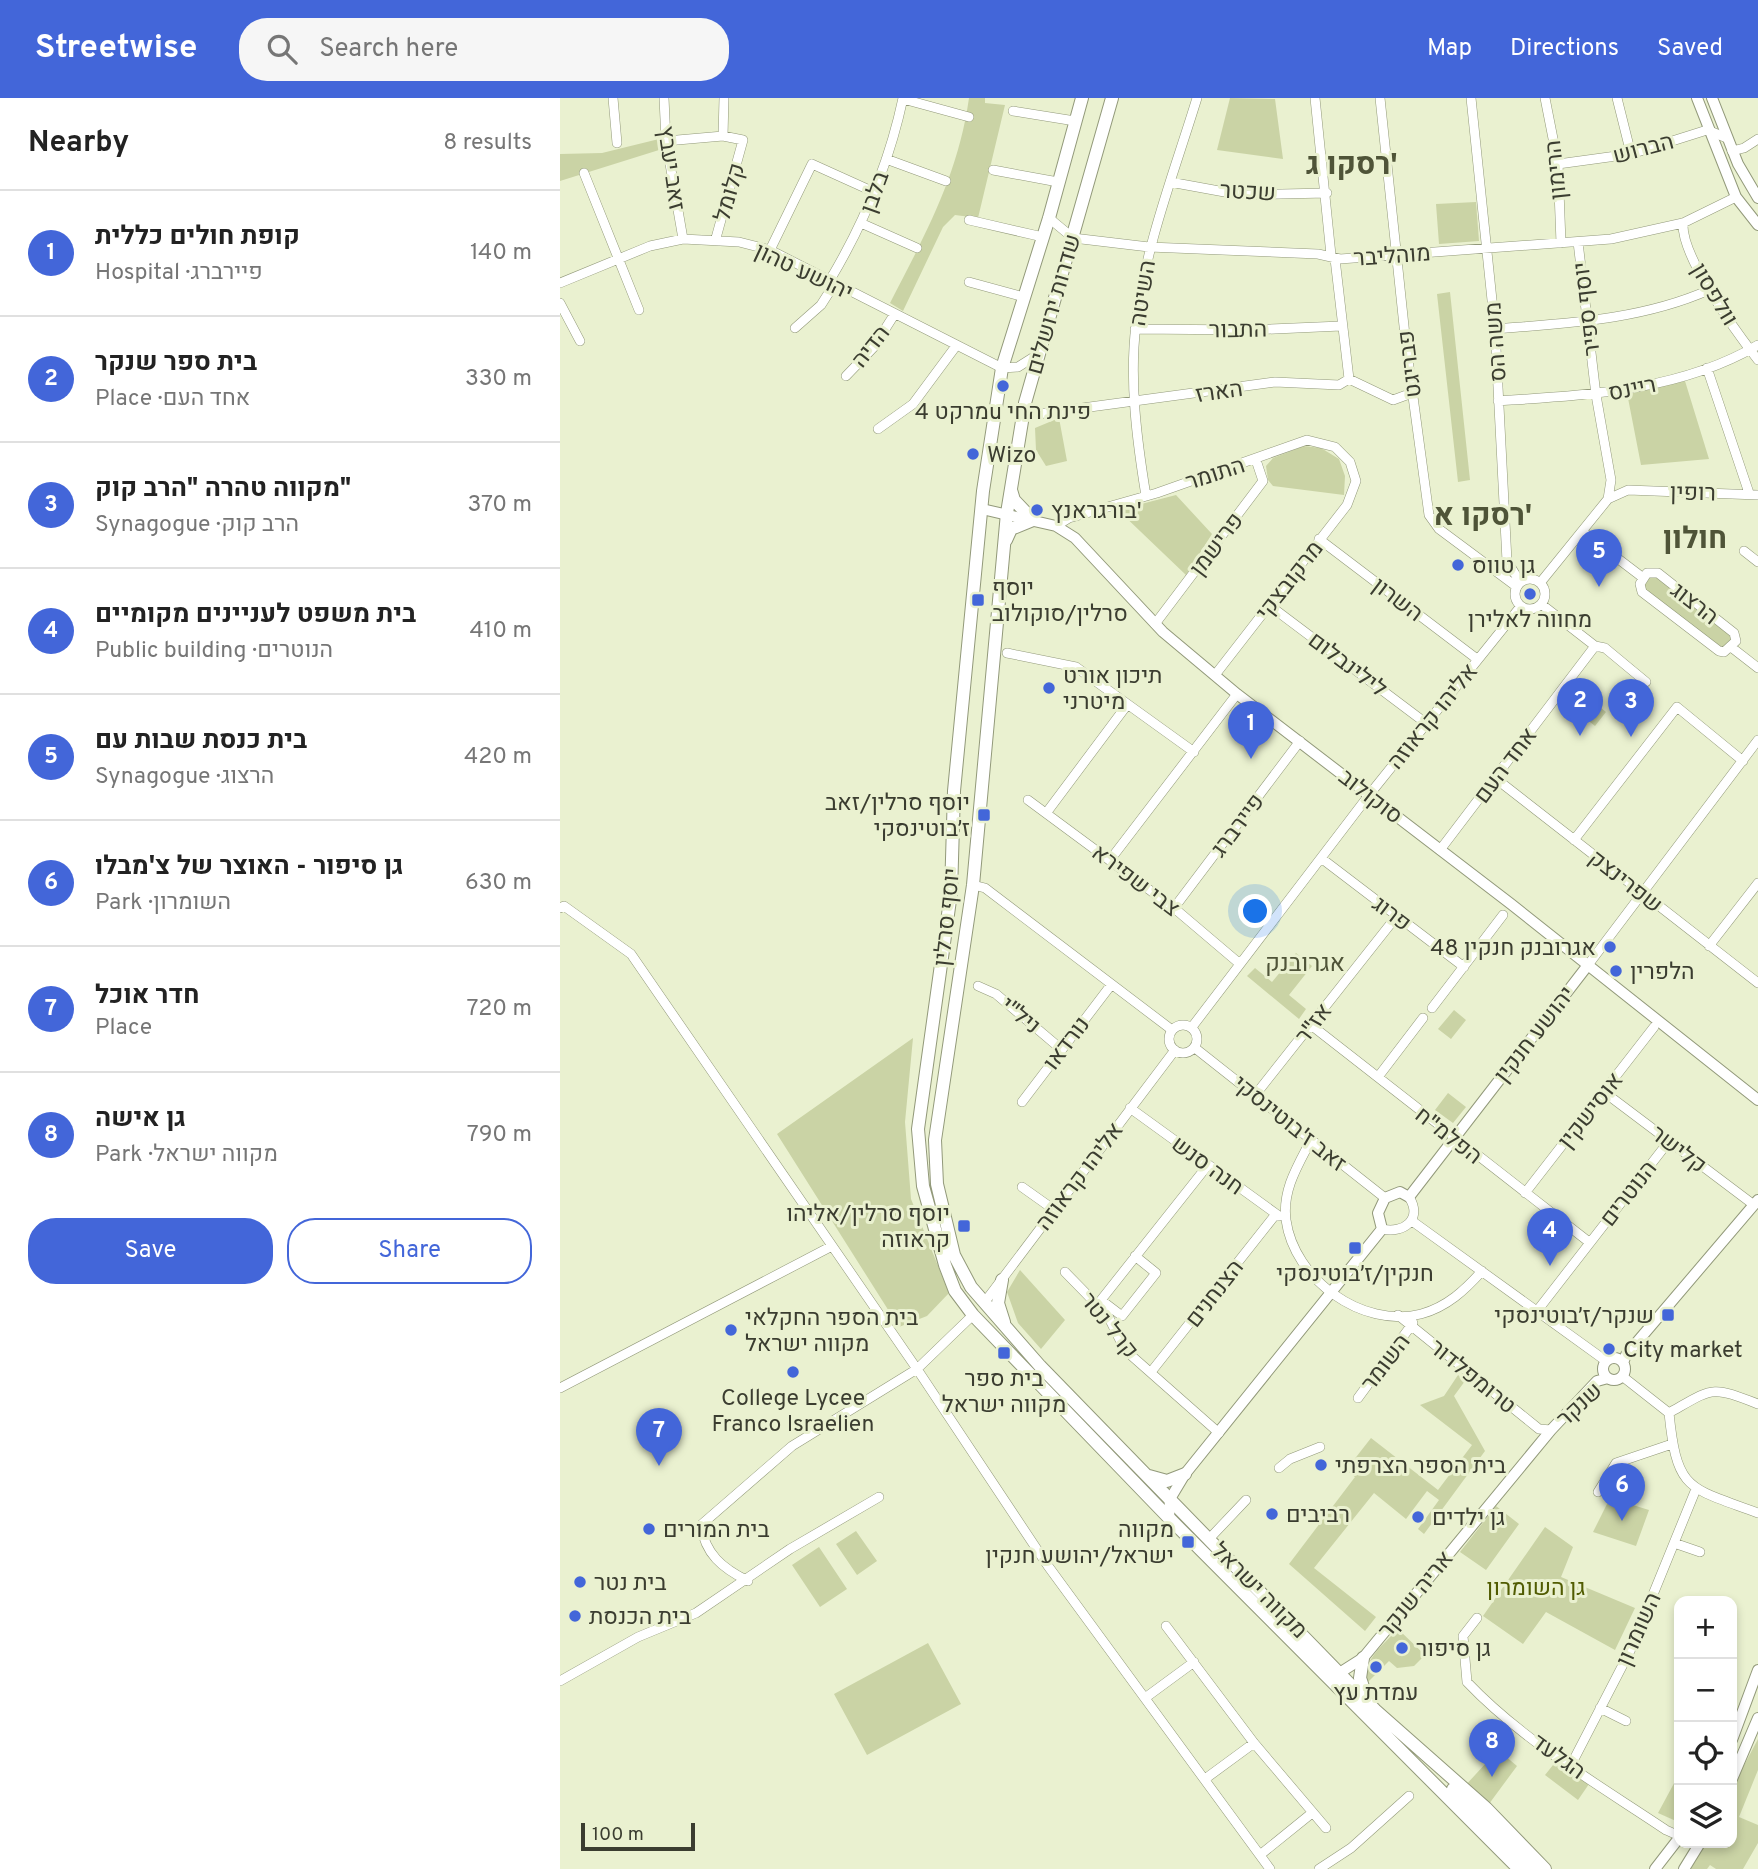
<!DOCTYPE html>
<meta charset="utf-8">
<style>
:root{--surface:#fff;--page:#f6f6f6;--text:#222;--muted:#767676;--line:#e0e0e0;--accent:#4366d9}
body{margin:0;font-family:Overpass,Heebo,sans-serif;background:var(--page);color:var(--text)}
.controls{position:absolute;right:21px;bottom:21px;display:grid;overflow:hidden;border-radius:14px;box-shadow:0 4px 10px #0003}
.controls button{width:63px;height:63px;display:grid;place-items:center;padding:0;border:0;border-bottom:2px solid var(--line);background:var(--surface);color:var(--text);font:35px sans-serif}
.scale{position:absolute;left:21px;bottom:18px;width:114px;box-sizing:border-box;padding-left:7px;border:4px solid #3b3d30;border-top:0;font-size:19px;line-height:24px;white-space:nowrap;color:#3b3d30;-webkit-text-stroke:5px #eaf1d0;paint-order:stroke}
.you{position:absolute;left:696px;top:814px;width:24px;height:24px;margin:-18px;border:5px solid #fff;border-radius:50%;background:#1a73e8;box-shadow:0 0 0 10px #1a73e833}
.badge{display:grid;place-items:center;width:46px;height:46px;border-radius:50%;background:var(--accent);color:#fff;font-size:23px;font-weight:700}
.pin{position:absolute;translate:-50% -58px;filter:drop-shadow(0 2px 4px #0008)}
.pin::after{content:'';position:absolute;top:37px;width:24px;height:21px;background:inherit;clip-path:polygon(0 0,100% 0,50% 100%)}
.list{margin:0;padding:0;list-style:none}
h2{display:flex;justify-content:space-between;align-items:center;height:91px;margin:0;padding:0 28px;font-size:30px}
h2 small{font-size:23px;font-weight:400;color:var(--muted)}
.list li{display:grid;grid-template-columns:46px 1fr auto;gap:21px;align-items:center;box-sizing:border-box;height:126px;padding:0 28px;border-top:2px solid var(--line)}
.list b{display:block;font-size:26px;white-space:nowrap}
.list p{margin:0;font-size:23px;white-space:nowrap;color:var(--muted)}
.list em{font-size:23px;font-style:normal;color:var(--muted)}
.actions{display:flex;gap:14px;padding:21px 28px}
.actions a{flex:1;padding:16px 0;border:2px solid var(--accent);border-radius:28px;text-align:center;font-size:24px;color:var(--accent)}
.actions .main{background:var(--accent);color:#fff}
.icon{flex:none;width:38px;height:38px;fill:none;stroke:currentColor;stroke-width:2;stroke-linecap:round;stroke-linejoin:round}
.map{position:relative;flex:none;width:1198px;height:1771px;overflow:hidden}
header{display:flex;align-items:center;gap:42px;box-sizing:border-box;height:98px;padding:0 35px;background:var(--accent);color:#fff}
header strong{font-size:33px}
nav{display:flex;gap:38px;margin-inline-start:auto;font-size:24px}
.search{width:490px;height:63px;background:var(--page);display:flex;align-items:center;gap:18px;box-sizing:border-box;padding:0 24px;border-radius:28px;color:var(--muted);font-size:26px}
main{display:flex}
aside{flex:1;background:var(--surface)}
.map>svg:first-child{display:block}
.green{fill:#cad3a5}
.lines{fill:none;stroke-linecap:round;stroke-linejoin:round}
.minor-casing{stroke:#92997a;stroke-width:10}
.tertiary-casing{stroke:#92997a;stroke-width:12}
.secondary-casing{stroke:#92997a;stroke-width:14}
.minor{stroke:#fff;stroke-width:9}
.tertiary{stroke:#fff;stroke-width:10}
.secondary{stroke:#fff;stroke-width:12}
.poi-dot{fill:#4366d9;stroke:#eaf1d0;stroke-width:2.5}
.labels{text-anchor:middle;stroke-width:6;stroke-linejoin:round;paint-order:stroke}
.street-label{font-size:23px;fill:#3b3d30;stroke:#eaf1d0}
.poi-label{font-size:23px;fill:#3b3d30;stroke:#eaf1d0;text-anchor:start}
.park-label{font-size:23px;fill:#515c02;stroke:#eaf1d0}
.neighbourhood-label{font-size:24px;fill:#4f5438;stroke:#eaf1d0}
.district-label{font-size:30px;font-weight:bold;fill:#4f5438;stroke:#eaf1d0}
</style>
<header>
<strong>Streetwise</strong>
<div class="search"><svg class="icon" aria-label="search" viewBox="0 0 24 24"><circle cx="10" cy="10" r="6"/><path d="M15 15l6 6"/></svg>Search here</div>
<nav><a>Map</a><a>Directions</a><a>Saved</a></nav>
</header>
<main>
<aside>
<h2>Nearby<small>8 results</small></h2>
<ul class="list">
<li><span class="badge">1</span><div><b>קופת חולים כללית</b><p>Hospital · פיירברג</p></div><em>140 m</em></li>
<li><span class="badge">2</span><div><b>בית ספר שנקר</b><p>Place · אחד העם</p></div><em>330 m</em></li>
<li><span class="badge">3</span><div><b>מקווה טהרה &quot;הרב קוק&quot;</b><p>Synagogue · הרב קוק</p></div><em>370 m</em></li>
<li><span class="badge">4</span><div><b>בית משפט לעניינים מקומיים</b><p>Public building · הנוטרים</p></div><em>410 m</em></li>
<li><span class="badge">5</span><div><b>בית כנסת שבות עם</b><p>Synagogue · הרצוג</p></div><em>420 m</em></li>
<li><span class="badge">6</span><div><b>גן סיפור - האוצר של צ'מבלו</b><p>Park · השומרון</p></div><em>630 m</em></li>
<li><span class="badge">7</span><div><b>חדר אוכל</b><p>Place</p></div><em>720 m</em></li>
<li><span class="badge">8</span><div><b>גן אישה</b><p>Park · מקווה ישראל</p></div><em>790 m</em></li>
</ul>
<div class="actions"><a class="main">Save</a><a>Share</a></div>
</aside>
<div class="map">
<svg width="1198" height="1771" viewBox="0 0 1198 1771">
<rect width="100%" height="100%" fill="#eaf1d0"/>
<path class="green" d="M409,0H425V5L445,7L418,120L395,117L383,129L343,213L330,205C365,137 398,78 409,0Z
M670,0L715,1L723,61L657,52Z
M99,41V52L0,83V56L42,55Z
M916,104L919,143L879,146L876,106Z
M890,194L910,382L898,384L877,196Z
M1125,283L1149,361L1081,367L1067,295Z
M499,320L507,363L486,368L476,352L475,330Z
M744,348L761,350L779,361L785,378L784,397L713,388L708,382L706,368L713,360Z
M616,397L652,436L626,477L558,412Z
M1098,475L1174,535L1164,554L1082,494V479Z
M1026,598L1046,614L1035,628L1015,612Z
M736,855L752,868L729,897L746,911L739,921L687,878L695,870L712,884Z
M894,912L906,922L891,941L878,931Z
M353,940L345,1024L351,1101L389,1195L367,1218L339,1229L217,1036Z
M888,995L906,1009L893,1025L875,1012Z
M460,1172L505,1222L481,1251L458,1225L447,1194Z
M898,1277L905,1283L894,1298L925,1353L864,1436L858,1431L879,1402L867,1393L846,1421L814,1395L754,1470L816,1519L805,1533L729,1466L795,1379L786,1372L811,1340L878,1392L912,1347L860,1307L884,1298Z
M1050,1400L1089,1412L1076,1448L1033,1434Z
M936,1408L959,1426L926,1472L900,1454Z
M985,1429L1013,1449L1001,1479L1075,1510L1055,1552L986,1514L963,1546L923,1518Z
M296,1433L317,1463L297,1477L276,1446Z
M259,1449L287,1491L260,1509L232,1467Z
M838,1531L865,1557L854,1568L837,1570L829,1563L806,1586C803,1561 822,1548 838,1531Z
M368,1545L401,1606L307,1657L274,1596Z
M1198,1641V1672L1179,1719L1198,1727V1745L1183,1771H1156L1150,1767L1147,1771H1128L1144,1745H1172V1690Z
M938,1652L957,1668L926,1710L904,1689Z
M997,1662L1029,1686L1018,1702L985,1677Z
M1119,1676V1717L1116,1723L1098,1715Z"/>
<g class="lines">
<defs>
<path id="minor" d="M53,0L57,45
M104,0L106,43L123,141
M755,0L771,157
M820,0L846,247L869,417L879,431L957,489
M911,0L935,231L947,463L960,484
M985,0L998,66L1001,145
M1057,0L1071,56
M343,1L409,19
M453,13L515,23
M163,38L164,0
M106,43L163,38L183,42L156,140
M1172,53L1184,50L1198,41
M326,61L386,83
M998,66L1071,56L1147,32L1167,40
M433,72L498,84
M24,75L79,212
M610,84L681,97L767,95
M489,120L513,140L589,149L758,156L780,161L1051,141L1123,125L1176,99
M409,122L483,139
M1123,125C1121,159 1177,235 1198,262
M303,126L357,150
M1018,144L1036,297L1051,382L1048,401
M210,152L252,66L314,94
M775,161L789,281
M270,182C304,125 329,66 343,0
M409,184L464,199
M0,185L90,148L123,141L179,144L210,152L442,270L458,269L477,257
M0,205L20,243
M235,230L261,207L275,185
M575,231L690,232L781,228
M935,231C1008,225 1081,222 1149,192
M1147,270L1189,395
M286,278L313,250L334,217
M938,303C1027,297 1120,293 1198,247
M465,305L470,313L478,316L715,284L779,287L789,281L833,302L852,295
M318,331L353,306L396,248
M586,398C577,343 569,282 576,227C585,148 614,75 637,0
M496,428L509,420L597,395L747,342L775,349L790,364L796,383L787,407L655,577
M1023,434L1082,479
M759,441L917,561
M1184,453L1198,464
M1087,475H1098L1174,535L1176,543L1164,554L1159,553L1082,494L1080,486Z
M955 496a15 15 0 1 1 30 0a15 15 0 1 1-30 0Z
M980,485L1048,401L1068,392L1198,397
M981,506L1035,548L1045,550L1086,584
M709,507L867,626
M595,526L703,383L696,362
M1171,549L1198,570
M447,555L516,569L634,654
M935,680L1198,885
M468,702L614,810L680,866
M487,714L567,607
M1014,742L1117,609L1183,663
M880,752L1035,548
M761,760L904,869
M550,762L677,596
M413,787L425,790L612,932
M0,810L4,808L71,856L357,1271L488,1468L710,1771
M614,810L740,643
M1149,848L1198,785
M1028,867L1198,642
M418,888L436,896L501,951
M872,910L943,817
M609 941a14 14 0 1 1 28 0a14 14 0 1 1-28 0Z
M751,927L1029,1144
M632,929L809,697L961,508
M635,950L825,1100
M818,979L863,920
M1044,994L1194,1107
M696,996L836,819
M462,1004L551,887
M570,1010L719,1118
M751,1042C738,1067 722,1092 726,1122C734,1181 802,1231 861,1216C887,1209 905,1192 922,1173
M462,1089L493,1111
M965,1095L1094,929
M852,1123L1046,1263
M822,1131C844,1136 863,1121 849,1099
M575,1158L596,1175L562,1218L541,1202L648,1067
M505,1174L548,1218L565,1252L659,1335
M424,1205L615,952
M977,1213L1109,1043
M838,1217L979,1331L991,1332
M591,1274L716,1116
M1062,1278L1109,1315
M0,1290L272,1148
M798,1300L853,1225
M1109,1315C1117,1394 1128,1389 1198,1415
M1109,1315C1153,1290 1150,1287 1198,1306
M719,1370L730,1361L760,1349
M1038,1394L1056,1365L1112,1346
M649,1441L686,1402
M1114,1445L1140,1454
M188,1483C162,1470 145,1456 141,1427L232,1348L357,1271L413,1217
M917,1520L903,1538L907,1584C963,1643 1039,1687 1106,1732L1115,1736L1119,1735
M606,1528L694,1645L766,1730
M0,1583L78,1539L136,1515L230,1451L319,1399
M585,1600L634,1564
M1040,1610L1066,1623
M1011,1667L1070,1553L1136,1391
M645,1681L694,1645
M700,1757L752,1715
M759,1771L791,1750L849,1698"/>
<path id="tertiary" d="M1137,0L1176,99L1198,127
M1152,0L1178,66L1198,100
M422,411L496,428L515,440L603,534L677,596L951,806L1198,1002
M1043 1271a11 11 0 1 1 22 0a11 11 0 1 1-22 0Z
M1063,1265L1066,1257L1198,1102
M609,1420L610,1401L625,1376L822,1131L818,1115L825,1100L840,1094L849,1099L1028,867
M771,1575L781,1574L803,1560L991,1332L1037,1283L1048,1280
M1172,1642L1198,1572
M1172,1681L1198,1620
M1095,1771L1119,1740
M1124,1771L1140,1745"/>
<path id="secondary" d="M522,0L489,120L442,270L423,393L394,693L391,795L358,1031L363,1088L385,1167L395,1193L413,1217L609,1420L959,1771
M552,0L465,305L447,415L413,787L375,1042L377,1086L394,1157L411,1189L480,1268L815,1612L926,1710L985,1771
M451,392L454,402L473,422
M446,442L451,431L473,422
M442,1182L438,1205L444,1224
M589,1378L607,1383L625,1376
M803,1560L800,1580L806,1598
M893,1691L972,1771"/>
</defs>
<use href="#minor" class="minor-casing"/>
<use href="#tertiary" class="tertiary-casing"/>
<use href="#secondary" class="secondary-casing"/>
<use href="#minor" class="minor"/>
<use href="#tertiary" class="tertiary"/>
<use href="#secondary" class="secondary"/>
</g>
<g class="poi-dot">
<circle cx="443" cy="288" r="7"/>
<circle cx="413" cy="356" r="7"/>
<circle cx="477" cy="412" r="7"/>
<circle cx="898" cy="467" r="7"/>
<circle cx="970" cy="496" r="7"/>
<rect x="411" y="495" width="14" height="14" rx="3.5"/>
<circle cx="489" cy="590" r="7"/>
<rect x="417" y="710" width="14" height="14" rx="3.5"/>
<circle cx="1050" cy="849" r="7"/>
<circle cx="1056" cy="873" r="7"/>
<rect x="397" y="1121" width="14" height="14" rx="3.5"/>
<rect x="788" y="1143" width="14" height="14" rx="3.5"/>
<rect x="1101" y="1210" width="14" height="14" rx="3.5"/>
<circle cx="171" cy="1232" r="7"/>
<circle cx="1049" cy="1251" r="7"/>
<rect x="437" y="1248" width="14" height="14" rx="3.5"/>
<circle cx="233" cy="1274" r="7"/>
<circle cx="761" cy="1367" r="7"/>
<circle cx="712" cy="1416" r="7"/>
<circle cx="858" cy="1419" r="7"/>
<circle cx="89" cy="1431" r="7"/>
<rect x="621" y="1437" width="14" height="14" rx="3.5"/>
<circle cx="20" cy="1484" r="7"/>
<circle cx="15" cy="1518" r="7"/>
<circle cx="842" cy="1550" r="7"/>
<circle cx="816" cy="1569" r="7"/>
</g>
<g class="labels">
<g class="street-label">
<text transform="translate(1083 50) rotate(-15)" y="8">הברוש</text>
<text transform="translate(112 70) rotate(82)" y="8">זאב יעבץ</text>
<text transform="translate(995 72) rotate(-96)" y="8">הרימון</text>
<text transform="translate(688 93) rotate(3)" y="8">שכטר</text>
<text transform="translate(169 94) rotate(-74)" y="8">קלומל</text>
<text transform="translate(314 94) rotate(-70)" y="8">בלבן</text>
<text transform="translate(832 157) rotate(-4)" y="8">מוהליבר</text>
<text transform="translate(244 173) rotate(25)" y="8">יהושע טהון</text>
<text transform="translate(582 195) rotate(-81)" y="8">השיטה</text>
<text transform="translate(1155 196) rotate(59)" y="8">וולפסון</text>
<text transform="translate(493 206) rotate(-74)" y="8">שדרות ירושלים</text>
<text transform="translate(1026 211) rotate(-97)" y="8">יוסף ספיר</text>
<text transform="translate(678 231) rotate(-1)" y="8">התבור</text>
<text transform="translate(935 244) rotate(-94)" y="8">משה הס</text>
<text transform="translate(310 248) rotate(-52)" y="8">הדיה</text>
<text transform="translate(849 266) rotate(-97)" y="8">פבריגט</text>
<text transform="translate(1072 290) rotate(-11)" y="8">ריינס</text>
<text transform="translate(659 293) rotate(-8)" y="8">הארז</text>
<text transform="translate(655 375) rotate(-18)" y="8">התומר</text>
<text transform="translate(1133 394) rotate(1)" y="8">רופין</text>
<text transform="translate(656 446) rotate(-53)" y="8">פרישמן</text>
<text transform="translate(729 482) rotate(-52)" y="8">מרקובצקי</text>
<text transform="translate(838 501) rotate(37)" y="8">השרון</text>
<text transform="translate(1135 505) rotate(38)" y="8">הרצוג</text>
<text transform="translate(788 566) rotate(37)" y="8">לילינבלום</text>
<text transform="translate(872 618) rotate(-51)" y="8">אליהו קראוזה</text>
<text transform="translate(945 667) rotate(-53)" y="8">אחד העם</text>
<text transform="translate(811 698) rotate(38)" y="8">סוקולוב</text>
<text transform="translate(677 727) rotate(-53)" y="8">פיירברג</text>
<text transform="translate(576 782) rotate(37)" y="8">צבי שפירא</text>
<text transform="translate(1066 783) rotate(38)" y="8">שפרינצק</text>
<text transform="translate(832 815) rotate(37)" y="8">פרוג</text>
<text transform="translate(386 819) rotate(-84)" y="8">יוסף סרלין</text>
<text transform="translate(461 917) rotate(39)" y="8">ניל"י</text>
<text transform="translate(753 925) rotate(-52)" y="8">אז"ר</text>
<text transform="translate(974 936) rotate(-52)" y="8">יהושע חנקין</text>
<text transform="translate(506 945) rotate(-53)" y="8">נורדאו</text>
<text transform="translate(1030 1012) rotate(-52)" y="8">אוסישקין</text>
<text transform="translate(730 1025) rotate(39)" y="8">זאב ז'בוטינסקי</text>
<text transform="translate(889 1037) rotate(38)" y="8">הפלמ"ח</text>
<text transform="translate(1119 1051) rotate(37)" y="8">קלישר</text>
<text transform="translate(648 1067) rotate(36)" y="8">חנה סנש</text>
<text transform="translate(519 1078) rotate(-53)" y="8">אליהו קראוזה</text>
<text transform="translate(1068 1095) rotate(-52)" y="8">הנוטרים</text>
<text transform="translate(654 1195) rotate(-52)" y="8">הצנחנים</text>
<text transform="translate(550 1227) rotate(51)" y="8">קרל נטר</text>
<text transform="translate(825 1264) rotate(-53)" y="8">השומר</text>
<text transform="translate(913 1278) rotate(39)" y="8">טרומפלדור</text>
<text transform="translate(1019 1306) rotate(-43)" y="8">שנקר</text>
<text transform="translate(700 1492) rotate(45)" y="8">מקווה ישראל</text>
<text transform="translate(855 1496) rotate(-51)" y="8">אריה שנקר</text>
<text transform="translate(1078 1531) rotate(-66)" y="8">השומרון</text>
<text transform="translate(999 1658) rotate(36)" y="8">הגלעד</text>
</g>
<g class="poi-label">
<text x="443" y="321" text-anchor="middle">מרקט 4u פינת החי</text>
<text x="427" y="364">Wizo</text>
<text x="491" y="420">בורגראנץ'</text>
<text x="912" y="475">גן טווס</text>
<text x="432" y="497">יוסף<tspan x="432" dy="26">סרלין/סוקולוב</tspan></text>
<text x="970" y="529" text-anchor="middle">מחווה לאלירן</text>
<text x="503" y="585">תיכון אורט<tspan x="503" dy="26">מיטרני</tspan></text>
<text x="410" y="712" text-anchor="end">יוסף סרלין/זאב<tspan x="410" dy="26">ז׳בוטינסקי</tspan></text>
<text x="1036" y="857" text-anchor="end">אגרובנק חנקין 48</text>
<text x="1070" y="881">הלפרין</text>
<text x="390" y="1123" text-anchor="end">יוסף סרלין/אליהו<tspan x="390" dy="26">קראוזה</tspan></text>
<text x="795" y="1183" text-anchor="middle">חנקין/ז׳בוטינסקי</text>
<text x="1094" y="1225" text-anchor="end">שנקר/ז׳בוטינסקי</text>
<text x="185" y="1227">בית הספר החקלאי<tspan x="185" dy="26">מקווה ישראל</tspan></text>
<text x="1063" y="1259">City market</text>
<text x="444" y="1288" text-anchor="middle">בית ספר<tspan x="444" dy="26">מקווה ישראל</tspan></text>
<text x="233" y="1307" text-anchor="middle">College Lycee<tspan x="233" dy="26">Franco Israelien</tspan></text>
<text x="775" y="1375">בית הספר הצרפתי</text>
<text x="726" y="1424">רביבים</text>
<text x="872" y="1427">גן ילדים</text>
<text x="103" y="1439">בית המורים</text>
<text x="614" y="1439" text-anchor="end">מקווה<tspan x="614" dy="26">ישראל/יהושע חנקין</tspan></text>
<text x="34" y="1492">בית נטר</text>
<text x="29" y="1526">בית הכנסת</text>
<text x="856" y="1558">גן סיפור</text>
<text x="816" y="1602" text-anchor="middle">עמדת עץ</text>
</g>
<g class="park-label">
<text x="976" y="1497">גן השומרון</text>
</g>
<g class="neighbourhood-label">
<text x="745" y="873">אגרובנק</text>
</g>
<g class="district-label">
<text x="792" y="76">רסקו ג'</text>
<text x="923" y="427">רסקו א'</text>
<text x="1135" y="450">חולון</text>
</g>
</g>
</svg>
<div class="controls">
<button>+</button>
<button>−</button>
<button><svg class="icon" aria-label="locate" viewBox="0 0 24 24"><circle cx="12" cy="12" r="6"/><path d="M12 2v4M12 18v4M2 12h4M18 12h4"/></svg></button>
<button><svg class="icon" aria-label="layers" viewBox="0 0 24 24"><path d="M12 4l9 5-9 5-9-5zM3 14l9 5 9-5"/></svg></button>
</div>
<div class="scale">100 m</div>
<div class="you"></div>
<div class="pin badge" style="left:691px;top:661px">1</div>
<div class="pin badge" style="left:1020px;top:638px">2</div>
<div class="pin badge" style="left:1071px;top:639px">3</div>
<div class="pin badge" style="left:990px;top:1168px">4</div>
<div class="pin badge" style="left:1039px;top:489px">5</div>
<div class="pin badge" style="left:1062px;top:1423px">6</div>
<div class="pin badge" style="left:99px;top:1368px">7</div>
<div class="pin badge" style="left:932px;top:1679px">8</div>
</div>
</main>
